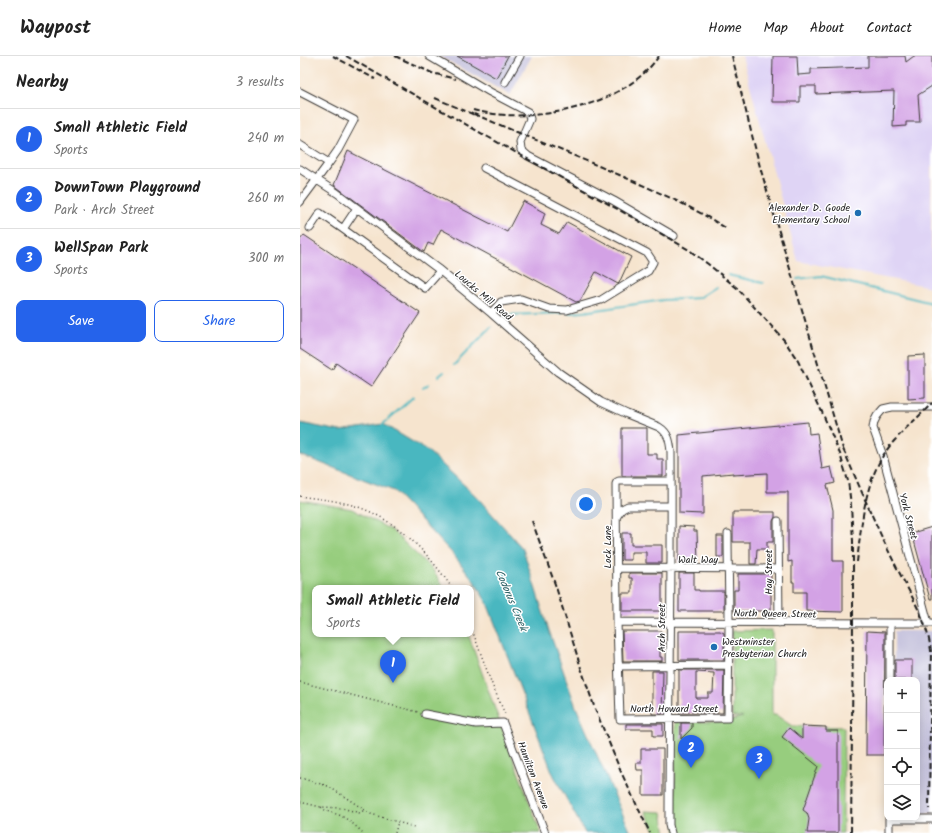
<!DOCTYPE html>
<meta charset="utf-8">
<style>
:root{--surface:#fff;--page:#f2f2f2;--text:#222;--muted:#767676;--line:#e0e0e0;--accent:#2563eb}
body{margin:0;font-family:Kalam,sans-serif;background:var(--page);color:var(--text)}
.controls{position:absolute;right:12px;bottom:12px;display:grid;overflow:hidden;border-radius:8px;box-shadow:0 2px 10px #0003}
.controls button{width:36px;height:36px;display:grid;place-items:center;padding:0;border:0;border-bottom:1px solid var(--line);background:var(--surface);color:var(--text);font:20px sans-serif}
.you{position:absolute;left:286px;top:448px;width:14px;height:14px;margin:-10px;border:3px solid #fff;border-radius:50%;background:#1a73e8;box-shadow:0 0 0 6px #1a73e833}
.badge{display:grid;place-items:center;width:26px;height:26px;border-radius:50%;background:var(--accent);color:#fff;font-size:13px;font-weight:700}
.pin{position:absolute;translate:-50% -33px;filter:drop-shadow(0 1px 2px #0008)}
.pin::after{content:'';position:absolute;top:21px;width:14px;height:12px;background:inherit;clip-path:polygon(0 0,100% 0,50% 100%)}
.popup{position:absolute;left:12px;top:529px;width:162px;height:52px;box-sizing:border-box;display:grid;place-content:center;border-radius:8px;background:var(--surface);filter:drop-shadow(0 1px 3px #0005);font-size:13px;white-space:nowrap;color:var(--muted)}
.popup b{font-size:15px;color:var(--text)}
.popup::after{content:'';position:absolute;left:50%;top:100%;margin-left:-8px;border:8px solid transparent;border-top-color:var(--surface)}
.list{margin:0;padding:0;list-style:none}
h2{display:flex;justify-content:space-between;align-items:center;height:52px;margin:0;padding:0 16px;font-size:17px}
h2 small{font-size:13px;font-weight:400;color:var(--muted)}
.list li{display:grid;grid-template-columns:26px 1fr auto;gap:12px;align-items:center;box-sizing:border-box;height:60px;padding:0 16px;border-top:1px solid var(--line)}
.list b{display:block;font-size:15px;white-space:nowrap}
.list p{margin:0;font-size:13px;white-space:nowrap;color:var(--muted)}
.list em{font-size:13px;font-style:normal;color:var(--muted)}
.actions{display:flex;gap:8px;padding:12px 16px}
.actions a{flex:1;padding:9px 0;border:1px solid var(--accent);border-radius:8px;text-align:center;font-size:14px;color:var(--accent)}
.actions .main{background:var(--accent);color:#fff}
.icon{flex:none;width:22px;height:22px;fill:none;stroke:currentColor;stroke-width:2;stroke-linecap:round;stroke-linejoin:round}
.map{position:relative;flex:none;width:632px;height:777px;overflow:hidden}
header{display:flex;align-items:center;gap:24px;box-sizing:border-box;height:56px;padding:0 20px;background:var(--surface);border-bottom:1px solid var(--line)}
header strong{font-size:19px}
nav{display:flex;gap:22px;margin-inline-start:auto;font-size:14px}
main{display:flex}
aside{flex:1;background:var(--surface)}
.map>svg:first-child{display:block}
.built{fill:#dfd4f5}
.industrial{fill:#c3c0db}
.green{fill:#97cd7e;stroke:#5a744d}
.water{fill:#48b7c0;stroke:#326a6e}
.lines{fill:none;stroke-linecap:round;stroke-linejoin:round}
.stream{stroke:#48b7c0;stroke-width:2}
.building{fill:#d3a2e5;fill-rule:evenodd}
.minor-casing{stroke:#3d3a37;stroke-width:9}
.path{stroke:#3d3a37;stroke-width:1.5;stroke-dasharray:1 3;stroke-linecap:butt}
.minor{stroke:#fff;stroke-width:7}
.rail{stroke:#1c1c1c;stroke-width:2;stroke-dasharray:6 3;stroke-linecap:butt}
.poi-dot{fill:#1f6fb2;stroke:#fff;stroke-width:1.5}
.labels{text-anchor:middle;stroke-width:3;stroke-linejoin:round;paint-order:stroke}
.poi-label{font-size:10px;fill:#1c1c1c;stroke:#fff;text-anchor:end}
.street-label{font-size:10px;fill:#1c1c1c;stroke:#fff}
.water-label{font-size:11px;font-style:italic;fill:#306266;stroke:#fff}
</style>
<header>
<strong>Waypost</strong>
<nav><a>Home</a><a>Map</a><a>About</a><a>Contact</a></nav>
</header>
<main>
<aside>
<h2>Nearby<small>3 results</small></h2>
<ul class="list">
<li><span class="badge">1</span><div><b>Small Athletic Field</b><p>Sports</p></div><em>240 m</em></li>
<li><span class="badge">2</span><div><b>DownTown Playground</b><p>Park · Arch Street</p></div><em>260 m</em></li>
<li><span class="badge">3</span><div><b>WellSpan Park</b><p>Sports</p></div><em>300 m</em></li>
</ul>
<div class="actions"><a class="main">Save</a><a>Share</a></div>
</aside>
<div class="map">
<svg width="632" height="777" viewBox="0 0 632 777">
<rect width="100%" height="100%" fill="#fff"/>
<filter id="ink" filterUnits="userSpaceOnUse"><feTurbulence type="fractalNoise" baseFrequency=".025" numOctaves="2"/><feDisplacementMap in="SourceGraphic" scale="8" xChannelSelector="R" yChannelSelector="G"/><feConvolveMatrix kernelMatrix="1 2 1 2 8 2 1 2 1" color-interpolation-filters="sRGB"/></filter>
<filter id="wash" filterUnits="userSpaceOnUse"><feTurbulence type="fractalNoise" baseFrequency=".012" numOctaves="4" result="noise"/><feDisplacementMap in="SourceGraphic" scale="16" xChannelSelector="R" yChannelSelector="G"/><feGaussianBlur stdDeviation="0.9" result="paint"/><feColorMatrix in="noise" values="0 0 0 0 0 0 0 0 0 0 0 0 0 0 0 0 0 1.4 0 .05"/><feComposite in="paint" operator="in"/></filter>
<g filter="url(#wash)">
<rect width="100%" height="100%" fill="#f6e4ce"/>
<path class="built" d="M442,0H632V110H631V231L498,205Z"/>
<path class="industrial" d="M139,0H232L210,39Z
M594,575H632V757H617V624H594Z"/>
<path class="green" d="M0,444L52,453L91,474L133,514L144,532H15V578H168L207,686L241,777H0Z
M472,574V659H476L492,670L544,671L543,777H377L375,774V666H424L443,661H432V575Z
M345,755L362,756L366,777H356Z"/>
<path class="water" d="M0,367L40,375L83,368L128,395L177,441L223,493L246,566L276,651L331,777H285L253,718L187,547L172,522L151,496L94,435L0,399Z"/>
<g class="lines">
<path class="stream" d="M428,219L463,227
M497,223L521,220L632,247
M268,257L283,256L363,244L399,242L416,231
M206,259L263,257
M154,309L191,271
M139,320L144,316
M123,332L129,328
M81,370L113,341"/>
</g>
<g id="blocks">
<path class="building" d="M157,0H208L196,22Z
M473,0H497L498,19L511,18V13L568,11V0H605L606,6L614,0H632V30L618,39L620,66H606V70L593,71L594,35L516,38V30H500V46H472Z
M48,95L207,176L223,145L245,157L241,169L259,178L267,166L331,201L319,227L318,228L296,216L280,245L276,246L141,173L133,189L128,187L124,196L34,129Z
M4,179L120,257L71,331L36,307L32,314L0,293V184Z
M625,299V342L608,343V300Z
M508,366L509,378L517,377L522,413L531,411L535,427L527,429L533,454V505H543V556L506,555V536H494V526H492V505L488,506V436H467V417L433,419V417L403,420V458L379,457V379Z
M322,372H347V398H357V403H363V420H322Z
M433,456H475V461L473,465V486H467V493H457L456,508H450V486H433Z
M379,470L394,471V475H397L398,507H379Z
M632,471V543H630L612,477Z
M322,477H331V489H362V507H346V496H331V504H322Z
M417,480H423V501H417Z
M329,517H362V555H322V537H332V522H329Z
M379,517H394V534H399V535H424V555H379Z
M438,518H471V555H434V534H438Z
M322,575H361V584H360V601H362V605H323Z
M379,575H420L424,577V604H379Z
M567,575L585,576L584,699H566Z
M595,604H612V624H595Z
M379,614H424L423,657H379ZM396,616L414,617L413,637H408V642H396Z
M352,615H363L362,658H352Z
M381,667H392V672L381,683Z
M326,668H363V680H353V673H326Z
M502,670L526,671V675H538V777H507L509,763L507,757L503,754L518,710L482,681L489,672L502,683Z
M341,693H363V739H343V714H337L336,707H341Z"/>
</g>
</g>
<g filter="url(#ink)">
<use href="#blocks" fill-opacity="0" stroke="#3d3a37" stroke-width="1"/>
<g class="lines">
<defs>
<path id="minor" d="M129,0L190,36L228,56L230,63L220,86L221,94L228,100L314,145L374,180
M205,26L220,0
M0,36L54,64L38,94L29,107L0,146
M0,89L29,107
M184,112L347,197L353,206L348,215L301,244L267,254L249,253L221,243L201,246L191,257
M0,113L37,137L138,213L191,257L258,316L301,346L327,358L359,371C369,377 370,386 371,396C372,521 369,645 369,769L371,777
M57,152L43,173L125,232L140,215
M10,172L20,157L43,173
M371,425H319L317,426L316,428L317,566L320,663L428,662C428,630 429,598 429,567C429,537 428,507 428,478
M317,460L322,453L328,450H371
M478,465L479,567
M317,512L479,513
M317,566L590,567H632
M628,567L583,400L573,372L574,366L577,360L583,353L592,351H632
M319,610L428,609
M590,624V567
M125,658L176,668L203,667L245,777
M589,763H632
M589,777V762"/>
</defs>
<use href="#minor" class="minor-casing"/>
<path class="path" d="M0,440C17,443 35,444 52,449C94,461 128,496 152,532
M171,571L193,631L206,660
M0,626L118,656
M0,722L28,730L71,758L114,771
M0,746L21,751L42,752L60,757L64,754
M21,751C28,757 32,756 39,759C48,763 57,771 63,777
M95,777L98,766"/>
<use href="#minor" class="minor"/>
<path class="rail" d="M33,0L75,23
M46,0L188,81L348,170L389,194L408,208L437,232L484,284L498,305L522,356L540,398L548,425L551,449L553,485V567L551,777
M95,0L132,17L156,23
M432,0L460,111L543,393
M135,42L177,60
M173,54C223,67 291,56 333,26C343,19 352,10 359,0
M174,58C221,78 268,97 315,117C353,134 392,150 427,173
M543,393C559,429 574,466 592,502C606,532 627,561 631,595L629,753
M232,465L256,531L281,612L294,650L321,716L350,777
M557,506C562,464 565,416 595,384C606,371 620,360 632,347"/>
</g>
</g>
<g class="poi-dot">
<circle cx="558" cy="157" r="4"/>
<circle cx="414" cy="591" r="4"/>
</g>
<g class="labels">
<g class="poi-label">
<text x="550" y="155">Alexander D. Goode<tspan x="550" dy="12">Elementary School</tspan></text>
<text x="422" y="589" text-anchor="start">Westminster<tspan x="422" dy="12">Presbyterian Church</tspan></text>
</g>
<g class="street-label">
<text transform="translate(184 239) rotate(40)" y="4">Loucks Mill Road</text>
<text transform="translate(609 460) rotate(75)" y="4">York Street</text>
<text transform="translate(307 491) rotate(-90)" y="4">Lock Lane</text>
<text x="398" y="507">Walt Way</text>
<text transform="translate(468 516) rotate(-90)" y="4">Hay Street</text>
<text transform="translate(475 557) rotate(1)" y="4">North Queen Street</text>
<text transform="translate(361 572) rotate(-90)" y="4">Arch Street</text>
<text x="374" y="656">North Howard Street</text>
<text transform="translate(234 719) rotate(69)" y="4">Hamilton Avenue</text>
</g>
<g class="water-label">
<text transform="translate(212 544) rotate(67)" y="4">Codorus Creek</text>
</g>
</g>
</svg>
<div class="controls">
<button>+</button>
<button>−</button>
<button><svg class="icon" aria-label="locate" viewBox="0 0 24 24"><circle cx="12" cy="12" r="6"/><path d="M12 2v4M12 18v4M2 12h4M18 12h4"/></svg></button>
<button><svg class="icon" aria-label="layers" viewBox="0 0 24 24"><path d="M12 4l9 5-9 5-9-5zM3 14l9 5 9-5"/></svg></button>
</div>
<div class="you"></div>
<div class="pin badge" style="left:93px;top:627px">1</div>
<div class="popup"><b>Small Athletic Field</b>Sports</div>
<div class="pin badge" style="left:391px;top:712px">2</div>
<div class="pin badge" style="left:459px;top:723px">3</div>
</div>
</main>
